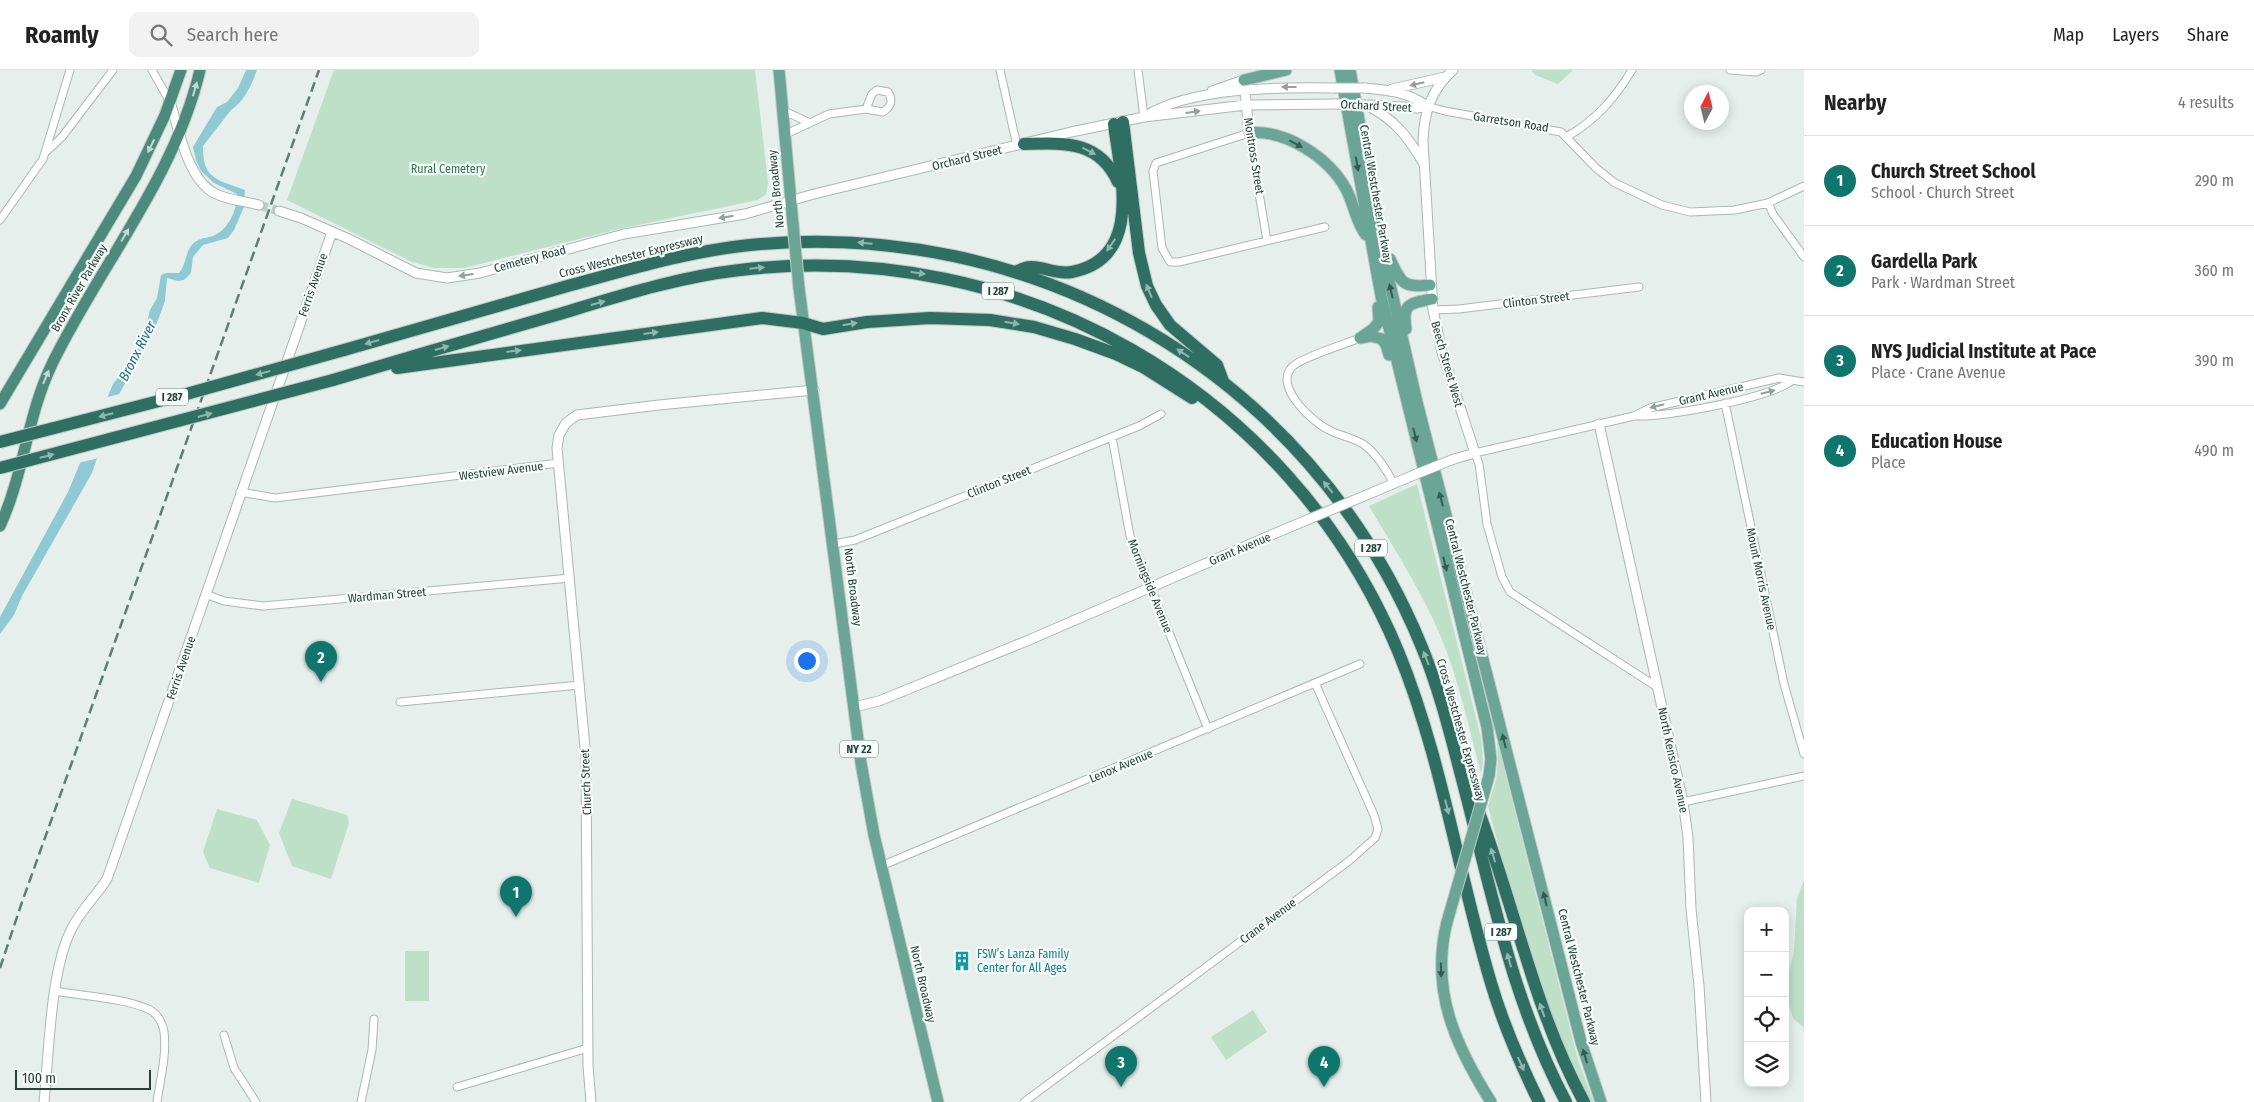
<!DOCTYPE html>
<meta charset="utf-8">
<style>
:root{--surface:#fff;--page:#f2f2f2;--text:#222;--muted:#767676;--line:#e0e0e0;--accent:#0f766e}
body{margin:0;font-family:"Fira Sans Condensed",sans-serif;background:var(--page);color:var(--text)}
.controls{position:absolute;right:15px;bottom:15px;display:grid;overflow:hidden;border-radius:10px;box-shadow:0 2px 12px #0003}
.controls button{width:45px;height:45px;display:grid;place-items:center;padding:0;border:0;border-bottom:1px solid var(--line);background:var(--surface);color:var(--text);font:25px sans-serif}
.compass{position:absolute;left:1684px;top:15px;width:45px;height:45px;border-radius:50%;background:var(--surface);box-shadow:0 2px 12px #0003;rotate:7deg}
.scale{position:absolute;left:15px;bottom:12px;width:136px;box-sizing:border-box;padding-left:5px;border:2px solid #24423a;border-top:0;font-size:14px;line-height:18px;white-space:nowrap;color:#24423a;-webkit-text-stroke:4px #f7fbf9;paint-order:stroke}
.you{position:absolute;left:806px;top:590px;width:18px;height:18px;margin:-12px;border:4px solid #fff;border-radius:50%;background:#1a73e8;box-shadow:0 0 0 8px #1a73e833}
.badge{display:grid;place-items:center;width:32px;height:32px;border-radius:50%;background:var(--accent);color:#fff;font-size:16px;font-weight:700}
.pin{position:absolute;translate:-50% -41px;filter:drop-shadow(0 1px 2px #0008)}
.pin::after{content:'';position:absolute;top:26px;width:18px;height:15px;background:inherit;clip-path:polygon(0 0,100% 0,50% 100%)}
.list{margin:0;padding:0;list-style:none}
h2{display:flex;justify-content:space-between;align-items:center;height:65px;margin:0;padding:0 20px;font-size:21px}
h2 small{font-size:16px;font-weight:400;color:var(--muted)}
.list li{display:grid;grid-template-columns:32px 1fr auto;gap:15px;align-items:center;box-sizing:border-box;height:90px;padding:0 20px;border-top:1px solid var(--line)}
.list b{display:block;font-size:19px;white-space:nowrap}
.list p{margin:0;font-size:16px;white-space:nowrap;color:var(--muted)}
.list em{font-size:16px;font-style:normal;color:var(--muted)}
.icon{flex:none;width:28px;height:28px;fill:none;stroke:currentColor;stroke-width:2;stroke-linecap:round;stroke-linejoin:round}
.map{position:relative;flex:none;width:1804px;height:1032px;overflow:hidden}
header{display:flex;align-items:center;gap:30px;box-sizing:border-box;height:70px;padding:0 25px;background:var(--surface);border-bottom:1px solid var(--line)}
header strong{font-size:24px}
nav{display:flex;gap:28px;margin-inline-start:auto;font-size:18px}
.search{width:350px;height:45px;background:var(--page);display:flex;align-items:center;gap:12px;box-sizing:border-box;padding:0 18px;border-radius:10px;color:var(--muted);font-size:19px}
main{display:flex}
aside{flex:1;background:var(--surface)}
.map>svg:first-child{display:block}
.green{fill:#bfe0c8}
.water{fill:#8ec9d4}
.pier{fill:#e6efeb}
.lines{fill:none;stroke-linecap:round;stroke-linejoin:round}
.tertiary-tunnel{stroke:#bfccc8;stroke-width:9;stroke-dasharray:9 4.5;stroke-linecap:butt}
.minor-casing{stroke:#a8b8b2;stroke-width:9}
.tertiary-casing{stroke:#a8b8b2;stroke-width:11}
.primary-casing{stroke:#c2cac8;stroke-width:13}
.trunk-casing{stroke:#c2cac8;stroke-width:13}
.motorway-casing{stroke:#c2cac8;stroke-width:14}
.minor{stroke:#fff;stroke-width:7}
.tertiary{stroke:#fff;stroke-width:9}
.primary{stroke:#6aa596;stroke-width:11}
.trunk{stroke:#4c8a7c;stroke-width:11}
.motorway{stroke:#2f6f62;stroke-width:12}
.rail{stroke:#5f7d75;stroke-width:2.5;stroke-dasharray:10 5;stroke-linecap:butt}
.tertiary-bridge-casing{stroke:#a8b8b2;stroke-width:11;stroke-linecap:butt}
.primary-bridge-casing{stroke:#c2cac8;stroke-width:13;stroke-linecap:butt}
.motorway-bridge-casing{stroke:#c2cac8;stroke-width:14;stroke-linecap:butt}
.tertiary-bridge{stroke:#fff;stroke-width:9}
.primary-bridge{stroke:#6aa596;stroke-width:11}
.motorway-bridge{stroke:#2f6f62;stroke-width:12}
.oneway{fill:#92a09c}
.oneway2{fill:#c4d9d4}
.oneway3{fill:#365b51}
.oneway4{fill:#93b5ae}
.labels{text-anchor:middle;stroke-width:4.5;stroke-linejoin:round;paint-order:stroke}
.shield{fill:#f7fbf9;stroke:#637a73;stroke-width:1}
.shield-label{font-size:11px;font-weight:bold;fill:#24423a}
.street-label{font-size:12px;fill:#24423a;stroke:#f7fbf9}
.park-label{font-size:12px;fill:#2d7a4b;stroke:#f7fbf9}
.culture-label{font-size:12px;fill:#0d838f;stroke:#f7fbf9;text-anchor:start}
.water-label{font-size:14px;font-style:italic;fill:#1c6f80;stroke:#f7fbf9}
</style>
<header>
<strong>Roamly</strong>
<div class="search"><svg class="icon" aria-label="search" viewBox="0 0 24 24"><circle cx="10" cy="10" r="6"/><path d="M15 15l6 6"/></svg>Search here</div>
<nav><a>Map</a><a>Layers</a><a>Share</a></nav>
</header>
<main>
<div class="map">
<svg width="1804" height="1032" viewBox="0 0 1804 1032">
<rect width="100%" height="100%" fill="#e6efeb"/>
<path class="green" d="M334,0H755L768,112L766,124L758,130L619,159L464,198H434L412,192L287,130Z
M1531,0H1573L1558,14L1535,5Z
M1417,414L1481,668L1483,692L1481,703C1467,651 1456,597 1433,549C1414,510 1391,473 1369,436Z
M1497,670L1578,990L1594,1032H1590L1581,1015L1544,930L1511,824L1488,736L1496,710L1498,691Z
M292,729L347,745L349,753L331,809L292,796L279,763Z
M217,739L257,750L270,775L259,813L210,798L203,782Z
M1804,810V958L1793,948L1785,923V916L1794,882L1797,828Z
M405,881H429V931H405Z
M1253,940L1267,962L1226,990L1211,967Z"/>
<path class="water" d="M246,0H257C252,14 244,32 231,40L203,76C202,110 219,110 245,120L244,137L234,160L228,168L203,175L193,187L191,203L184,210L178,211L167,208L165,231L158,250L149,272L118,326L92,403L22,526L14,545L0,564V547L68,422L113,314L120,305L145,260L150,240L157,228L161,205L166,203H179C187,194 185,179 195,172C200,168 207,168 213,166C229,159 237,140 237,124L214,113L201,101L196,90L193,77L217,37L227,32L238,18Z"/>
<path class="pier" d="M123,323L99,388L78,393L104,328Z"/>
<g class="lines">
<path class="tertiary-tunnel" d="M259,135L279,141"/>
<defs>
<path id="minor" d="M152,0L170,32
M1000,0L1017,76
M1138,0L1144,47
M1730,0L1756,2L1761,0
M877,20L888,22C893,30 892,36 883,42L866,39L872,24Z
M1427,36L1445,41L1561,62L1596,98L1615,113L1662,135L1690,142L1735,140L1768,133L1804,116
M782,40L810,53
M784,65L829,44L866,39
M1568,66C1596,50 1615,28 1632,0
M47,81L62,67L113,0
M1768,133L1773,144L1804,187
M0,150L43,89L70,0
M1267,171L1249,63L1156,93L1153,101L1162,178L1170,192H1179L1325,157
M1433,240L1459,239L1639,217
M1360,268C1345,274 1303,287 1293,296C1272,315 1312,352 1329,360C1342,367 1357,368 1367,377C1379,387 1387,401 1394,414
M1725,333L1784,614L1804,684
M1634,346L1650,338L1779,308L1804,312
M1112,367L1130,466L1208,659
M240,422L275,428L559,393
M834,474L855,470L1139,356L1161,344
M205,524L224,531L263,536L570,508
M1657,617L1510,522L1502,507L1487,454L1479,394L1475,383L1634,346C1666,347 1765,329 1790,312
M400,632L580,615
M1683,732L1804,706
M881,796L1360,594
M55,921C82,926 126,928 150,940C158,944 163,954 164,962C167,985 160,1010 157,1032
M224,965L234,998L256,1032
M457,1017L588,978
M361,1032L372,980L374,949
M1024,1032L1349,791L1375,768L1378,759L1374,745L1315,613"/>
<path id="tertiary" d="M1453,0C1431,20 1424,42 1423,71L1433,240L1442,282L1475,383L1454,389
M1364,18C1388,20 1408,22 1427,36
M1392,19L1445,7
M1245,20L1249,63
M1212,21L1244,10
M170,32C179,59 187,108 214,123C227,130 244,131 259,135
M1366,35C1395,49 1408,67 1424,94
M1370,35L1417,38L1427,36
M1144,47C1189,17 1280,17 1333,18
M279,141L301,148L349,169L416,203L447,208L480,203L624,164L745,144L814,124L1071,62L1144,47L1246,35L1336,34
M1599,354L1683,732L1688,767L1691,839L1699,916L1706,1032
M1376,421L1414,405
M854,637L879,631L1029,570L1283,460
M44,1032C49,984 50,900 72,858C81,840 96,826 107,809L332,162
M591,1032L588,996L586,688L557,378L559,365L566,353L577,345L659,335L814,320"/>
<path id="primary" d="M779,0L793,154
M1340,0L1381,226L1487,657L1491,689L1489,706
M1350,0L1382,179L1417,332L1581,972L1601,1032
M1244,10L1286,0
M1249,63C1286,59 1329,88 1346,119C1354,134 1356,153 1366,165
M1390,189C1401,213 1403,218 1430,215
M799,218L861,693L874,765L938,1032
M1406,259C1402,234 1409,233 1432,229
M1363,266L1373,259L1379,252L1378,237
M1360,268L1371,266L1382,269L1386,275L1389,285
M1447,852C1430,920 1455,975 1491,1032"/>
<path id="trunk" d="M0,334L136,106L165,45L181,0
M0,456C24,404 27,346 52,294C99,197 175,107 200,0"/>
<path id="motorway" d="M1123,52L1139,183L1147,216L1156,235L1170,255L1217,295L1223,311
M1024,74C1064,73 1099,70 1118,112
M1015,202C1020,200 1025,197 1030,197C1043,196 1055,205 1072,202C1144,188 1120,104 1114,54
M344,280C420,258 495,237 571,215C627,200 683,183 741,176C1032,143 1309,303 1421,575C1439,618 1450,663 1462,709C1491,819 1512,931 1566,1032
M397,298L762,248L803,253L823,259L867,252L930,248L990,250L1034,257L1075,269L1116,284L1143,297L1192,328
M333,310C407,288 482,266 556,245C616,227 677,207 740,200C1019,167 1289,320 1398,581C1442,688 1458,803 1491,913C1503,954 1520,993 1539,1032
M1478,740C1515,837 1534,940 1584,1032"/>
</defs>
<use href="#minor" class="minor-casing"/>
<use href="#tertiary" class="tertiary-casing"/>
<use href="#primary" class="primary-casing"/>
<use href="#trunk" class="trunk-casing"/>
<use href="#motorway" class="motorway-casing"/>
<use href="#minor" class="minor"/>
<use href="#tertiary" class="tertiary"/>
<use href="#primary" class="primary"/>
<use href="#trunk" class="trunk"/>
<use href="#motorway" class="motorway"/>
<path class="rail" d="M0,898L21,835L319,0"/>
<defs>
<path id="tertiary-bridge" d="M1333,18H1364
M1336,34L1366,35
M1414,405L1454,389
M1283,460L1376,421"/>
<path id="primary-bridge" d="M793,154L799,218
M1447,852L1489,706"/>
<path id="motorway-bridge" d="M0,372L190,323L344,280
M0,398L333,310"/>
</defs>
<use href="#tertiary-bridge" class="tertiary-bridge-casing"/>
<use href="#primary-bridge" class="primary-bridge-casing"/>
<use href="#motorway-bridge" class="motorway-bridge-casing"/>
<use href="#tertiary-bridge" class="tertiary-bridge"/>
<use href="#primary-bridge" class="primary-bridge"/>
<use href="#motorway-bridge" class="motorway-bridge"/>
</g>
<defs><path id="oneway-solid" d="M-6-.8H1V-3.2L6.5 0L1 3.2V.8H-6Z" transform="scale(1.25)"/></defs>
<g class="oneway">
<use href="#oneway-solid" transform="translate(1417 14) rotate(167)"/>
<use href="#oneway-solid" transform="translate(1289 17) rotate(180)"/>
<use href="#oneway-solid" transform="translate(1193 42) rotate(-8)"/>
<use href="#oneway-solid" transform="translate(726 147) rotate(171)"/>
<use href="#oneway-solid" transform="translate(466 205) rotate(172)"/>
<use href="#oneway-solid" transform="translate(1768 322) rotate(-14)"/>
<use href="#oneway-solid" transform="translate(1657 336) rotate(166)"/>
</g>
<g class="oneway2">
<use href="#oneway-solid" transform="translate(195 19) rotate(-74)"/>
<use href="#oneway-solid" transform="translate(151 76) rotate(116)"/>
<use href="#oneway-solid" transform="translate(125 165) rotate(-60)"/>
<use href="#oneway-solid" transform="translate(46 307) rotate(-67)"/>
</g>
<g class="oneway3">
<use href="#oneway-solid" transform="translate(1296 74) rotate(28)"/>
<use href="#oneway-solid" transform="translate(1357 94) rotate(80)"/>
<use href="#oneway-solid" transform="translate(1391 221) rotate(-103)"/>
<use href="#oneway-solid" transform="translate(1415 365) rotate(76)"/>
<use href="#oneway-solid" transform="translate(1441 429) rotate(-105)"/>
<use href="#oneway-solid" transform="translate(1445 494) rotate(76)"/>
<use href="#oneway-solid" transform="translate(1504 671) rotate(-104)"/>
<use href="#oneway-solid" transform="translate(1545 829) rotate(-104)"/>
<use href="#oneway-solid" transform="translate(1441 900) rotate(89)"/>
<use href="#oneway-solid" transform="translate(1585 986) rotate(-106)"/>
</g>
<g class="oneway4">
<use href="#oneway-solid" transform="translate(1089 81) rotate(27)"/>
<use href="#oneway-solid" transform="translate(865 173) rotate(-175)"/>
<use href="#oneway-solid" transform="translate(1111 175) rotate(125)"/>
<use href="#oneway-solid" transform="translate(757 198) rotate(-6)"/>
<use href="#oneway-solid" transform="translate(918 203) rotate(9)"/>
<use href="#oneway-solid" transform="translate(1149 221) rotate(-113)"/>
<use href="#oneway-solid" transform="translate(598 233) rotate(-15)"/>
<use href="#oneway-solid" transform="translate(1012 253) rotate(9)"/>
<use href="#oneway-solid" transform="translate(850 254) rotate(-9)"/>
<use href="#oneway-solid" transform="translate(651 263) rotate(-8)"/>
<use href="#oneway-solid" transform="translate(372 272) rotate(164)"/>
<use href="#oneway-solid" transform="translate(442 278) rotate(-16)"/>
<use href="#oneway-solid" transform="translate(514 281) rotate(-7)"/>
<use href="#oneway-solid" transform="translate(1183 283) rotate(-146)"/>
<use href="#oneway-solid" transform="translate(263 303) rotate(165)"/>
<use href="#oneway-solid" transform="translate(106 345) rotate(166)"/>
<use href="#oneway-solid" transform="translate(205 345) rotate(-15)"/>
<use href="#oneway-solid" transform="translate(47 386) rotate(-14)"/>
<use href="#oneway-solid" transform="translate(1328 417) rotate(-129)"/>
<use href="#oneway-solid" transform="translate(1426 588) rotate(-111)"/>
<use href="#oneway-solid" transform="translate(1447 737) rotate(76)"/>
<use href="#oneway-solid" transform="translate(1493 785) rotate(-107)"/>
<use href="#oneway-solid" transform="translate(1509 890) rotate(-106)"/>
<use href="#oneway-solid" transform="translate(1542 940) rotate(-110)"/>
<use href="#oneway-solid" transform="translate(1521 994) rotate(66)"/>
</g>
<defs>
<symbol id="building-bare" viewBox="-9 -9 18 18"><path d="M-4-6H4V6H1V3H-1V6H-4ZM-2.5-4.3h1.7v1.8h-1.7ZM.8-4.3h1.7v1.8H.8ZM-2.5-1h1.7V.8h-1.7ZM.8-1h1.7V.8H.8Z" fill="#0f9aa8" stroke="#f7fbf9" stroke-width="2.5" paint-order="stroke"/></symbol>
</defs>
<g fill-rule="evenodd">
<use href="#building-bare" x="948" y="877" width="28" height="28"/>
</g>
<g class="labels">
<g class="shield">
<rect x="982" y="212.5" width="32" height="17" rx="4"/>
<rect x="156" y="318.5" width="32" height="17" rx="4"/>
<rect x="1355" y="469.5" width="32" height="17" rx="4"/>
<rect x="840" y="670.5" width="38" height="17" rx="4"/>
<rect x="1485" y="853.5" width="32" height="17" rx="4"/>
</g>
<g class="shield-label">
<text x="998" y="225">I 287</text>
<text x="172" y="331">I 287</text>
<text x="1371" y="482">I 287</text>
<text x="859" y="683">NY 22</text>
<text x="1501" y="866">I 287</text>
</g>
<g class="street-label">
<text transform="translate(1376 36) rotate(3)" y="4">Orchard Street</text>
<text transform="translate(1511 52) rotate(9)" y="4">Garretson Road</text>
<text transform="translate(1254 86) rotate(81)" y="4">Montross Street</text>
<text transform="translate(967 88) rotate(-14)" y="4">Orchard Street</text>
<text transform="translate(776 119) rotate(-96)" y="4">North Broadway</text>
<text transform="translate(1376 124) rotate(80)" y="4">Central Westchester Parkway</text>
<text transform="translate(631 186) rotate(-14)" y="4">Cross Westchester Expressway</text>
<text transform="translate(530 189) rotate(-15)" y="4">Cemetery Road</text>
<text transform="translate(313 215) rotate(-71)" y="4">Ferris Avenue</text>
<text transform="translate(79 218) rotate(-60)" y="4">Bronx River Parkway</text>
<text transform="translate(1536 230) rotate(-7)" y="4">Clinton Street</text>
<text transform="translate(1447 294) rotate(74)" y="4">Beech Street West</text>
<text transform="translate(1711 324) rotate(-13)" y="4">Grant Avenue</text>
<text transform="translate(501 401) rotate(-7)" y="4">Westview Avenue</text>
<text transform="translate(999 412) rotate(-22)" y="4">Clinton Street</text>
<text transform="translate(1240 479) rotate(-23)" y="4">Grant Avenue</text>
<text transform="translate(1761 509) rotate(78)" y="4">Mount Morris Avenue</text>
<text transform="translate(1150 516) rotate(68)" y="4">Morningside Avenue</text>
<text transform="translate(853 517) rotate(83)" y="4">North Broadway</text>
<text transform="translate(1466 517) rotate(76)" y="4">Central Westchester Parkway</text>
<text transform="translate(387 525) rotate(-5)" y="4">Wardman Street</text>
<text transform="translate(181 598) rotate(-71)" y="4">Ferris Avenue</text>
<text transform="translate(1461 660) rotate(74)" y="4">Cross Westchester Expressway</text>
<text transform="translate(1673 690) rotate(78)" y="4">North Kensico Avenue</text>
<text transform="translate(1121 696) rotate(-23)" y="4">Lenox Avenue</text>
<text transform="translate(586 712) rotate(-92)" y="4">Church Street</text>
<text transform="translate(1268 851) rotate(-37)" y="4">Crane Avenue</text>
<text transform="translate(1579 907) rotate(76)" y="4">Central Westchester Parkway</text>
<text transform="translate(923 914) rotate(77)" y="4">North Broadway</text>
</g>
<g class="park-label">
<text x="448" y="103">Rural Cemetery</text>
</g>
<g class="culture-label">
<text x="977" y="888">FSW’s Lanza Family<tspan x="977" dy="14">Center for All Ages</tspan></text>
</g>
<g class="water-label">
<text transform="translate(137 281) rotate(-63)" y="5">Bronx River</text>
</g>
</g>
</svg>
<div class="controls">
<button>+</button>
<button>−</button>
<button><svg class="icon" aria-label="locate" viewBox="0 0 24 24"><circle cx="12" cy="12" r="6"/><path d="M12 2v4M12 18v4M2 12h4M18 12h4"/></svg></button>
<button><svg class="icon" aria-label="layers" viewBox="0 0 24 24"><path d="M12 4l9 5-9 5-9-5zM3 14l9 5 9-5"/></svg></button>
</div>
<svg class="compass" viewBox="-18 -18 36 36"><path d="M0-13l5 13h-10z" fill="#e53935"/><path d="M0 13l5-13h-10z" fill="#767676"/></svg>
<div class="scale">100 m</div>
<div class="you"></div>
<div class="pin badge" style="left:516px;top:847px">1</div>
<div class="pin badge" style="left:321px;top:612px">2</div>
<div class="pin badge" style="left:1121px;top:1017px">3</div>
<div class="pin badge" style="left:1324px;top:1017px">4</div>
</div>
<aside>
<h2>Nearby<small>4 results</small></h2>
<ul class="list">
<li><span class="badge">1</span><div><b>Church Street School</b><p>School · Church Street</p></div><em>290 m</em></li>
<li><span class="badge">2</span><div><b>Gardella Park</b><p>Park · Wardman Street</p></div><em>360 m</em></li>
<li><span class="badge">3</span><div><b>NYS Judicial Institute at Pace</b><p>Place · Crane Avenue</p></div><em>390 m</em></li>
<li><span class="badge">4</span><div><b>Education House</b><p>Place</p></div><em>490 m</em></li>
</ul>
</aside>
</main>
